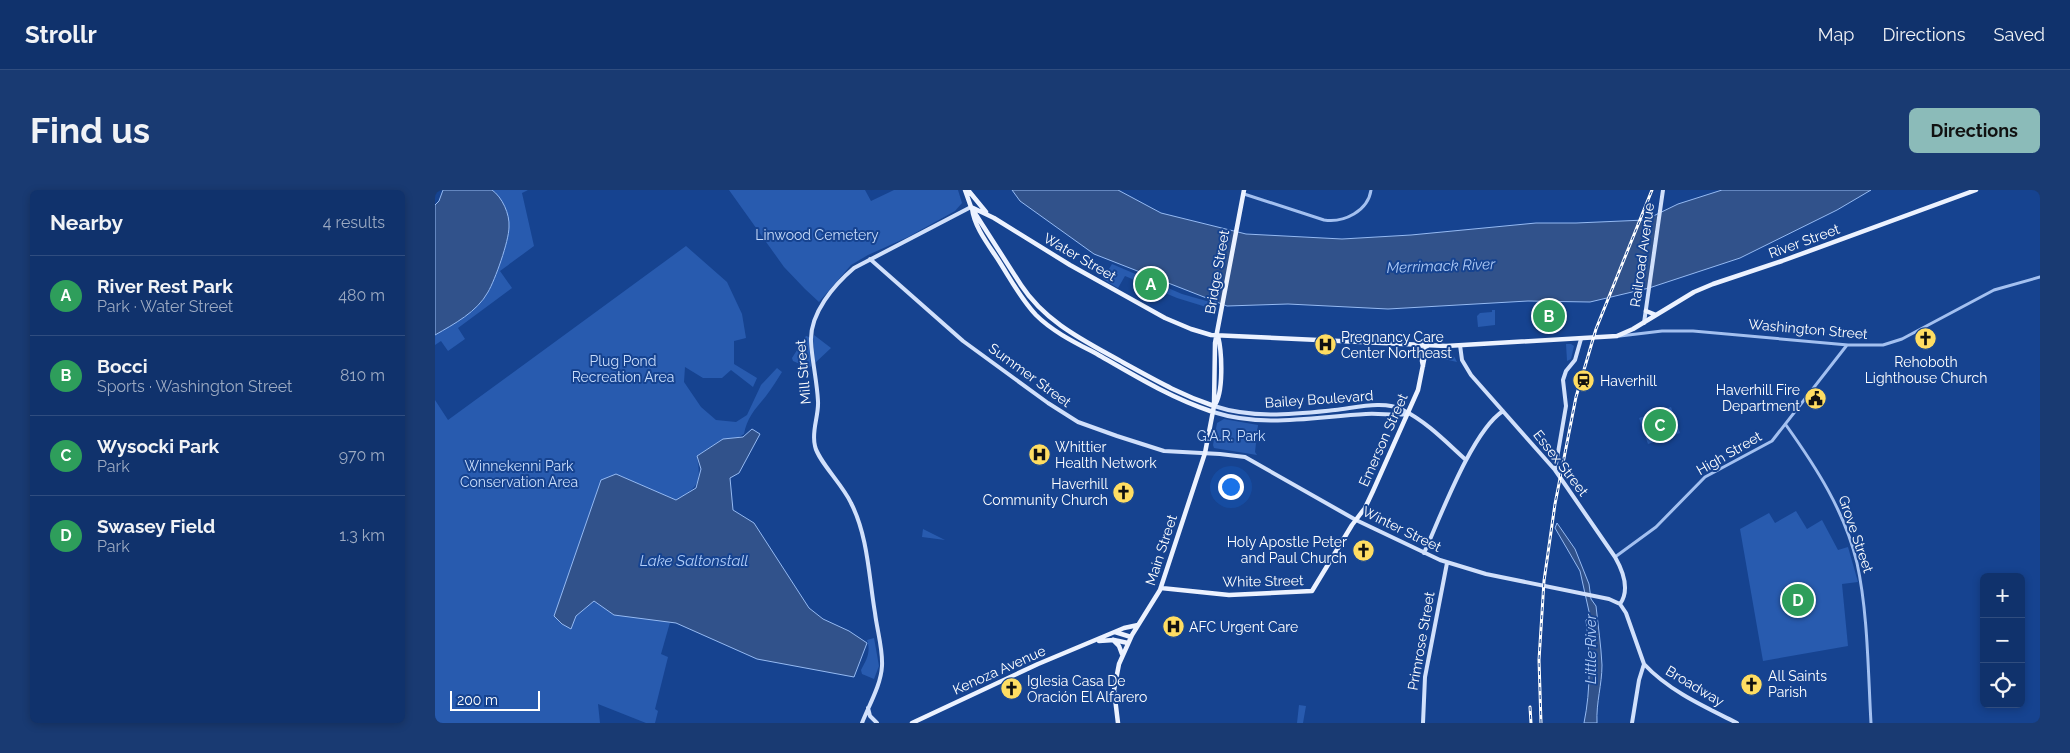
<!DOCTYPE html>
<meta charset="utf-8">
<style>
:root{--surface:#10326c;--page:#193a72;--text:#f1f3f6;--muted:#9caac2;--line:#304d7f;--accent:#8bbbb9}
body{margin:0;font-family:Raleway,sans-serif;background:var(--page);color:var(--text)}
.controls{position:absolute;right:15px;bottom:15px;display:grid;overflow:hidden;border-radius:8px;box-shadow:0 2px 8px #0003}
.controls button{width:45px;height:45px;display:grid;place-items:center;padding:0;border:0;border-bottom:1px solid var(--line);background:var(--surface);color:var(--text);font:25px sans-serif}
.scale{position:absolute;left:15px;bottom:12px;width:90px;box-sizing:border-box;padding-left:5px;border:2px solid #fff;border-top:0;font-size:14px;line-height:18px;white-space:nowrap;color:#fff;-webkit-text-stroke:4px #164390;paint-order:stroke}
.you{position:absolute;left:795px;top:296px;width:18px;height:18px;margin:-12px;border:4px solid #fff;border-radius:50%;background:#1a73e8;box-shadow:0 0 0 8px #1a73e833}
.badge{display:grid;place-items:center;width:32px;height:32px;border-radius:50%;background:var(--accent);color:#fff;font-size:16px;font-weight:700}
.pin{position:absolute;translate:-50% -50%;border:2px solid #fff;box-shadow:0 1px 5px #0006}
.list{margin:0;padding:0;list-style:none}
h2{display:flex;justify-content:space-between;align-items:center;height:65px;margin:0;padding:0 20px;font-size:21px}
h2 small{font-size:16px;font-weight:400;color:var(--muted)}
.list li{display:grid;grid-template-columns:32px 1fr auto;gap:15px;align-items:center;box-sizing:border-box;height:80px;padding:0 20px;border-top:1px solid var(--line)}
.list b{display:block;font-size:19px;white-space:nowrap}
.list p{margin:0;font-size:16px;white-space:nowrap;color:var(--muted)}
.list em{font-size:16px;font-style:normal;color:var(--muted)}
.icon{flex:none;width:28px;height:28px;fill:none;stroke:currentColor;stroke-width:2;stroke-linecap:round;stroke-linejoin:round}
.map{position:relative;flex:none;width:1605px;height:533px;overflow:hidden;border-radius:8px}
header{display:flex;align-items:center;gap:30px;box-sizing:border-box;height:70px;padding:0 25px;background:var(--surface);border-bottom:1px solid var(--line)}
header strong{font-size:24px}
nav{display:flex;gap:28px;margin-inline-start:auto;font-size:18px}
.intro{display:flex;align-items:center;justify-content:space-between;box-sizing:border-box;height:120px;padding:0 30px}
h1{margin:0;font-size:35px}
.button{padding:12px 22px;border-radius:8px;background:var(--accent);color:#111;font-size:18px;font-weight:700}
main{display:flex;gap:30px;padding:0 30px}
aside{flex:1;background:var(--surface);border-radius:8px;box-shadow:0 2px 8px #0003}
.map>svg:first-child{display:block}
.green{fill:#285baf}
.water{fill:#31528b;stroke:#95baf3}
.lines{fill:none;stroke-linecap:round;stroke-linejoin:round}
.tertiary{stroke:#a3c0f0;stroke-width:3}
.secondary{stroke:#d1e0fb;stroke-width:4}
.primary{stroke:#ecf2ff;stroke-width:4.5}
.rail-casing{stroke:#fff;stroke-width:3}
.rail{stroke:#164390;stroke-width:1;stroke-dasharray:4;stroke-linecap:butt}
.labels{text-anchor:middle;stroke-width:4;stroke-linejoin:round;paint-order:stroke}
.park-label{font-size:14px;fill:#c9ddfb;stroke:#164390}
.street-label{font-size:14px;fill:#fff;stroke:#164390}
.poi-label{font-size:14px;fill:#fff;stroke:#164390;text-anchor:start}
.water-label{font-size:15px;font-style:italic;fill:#afcbf7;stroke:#164390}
</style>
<header>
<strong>Strollr</strong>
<nav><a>Map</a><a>Directions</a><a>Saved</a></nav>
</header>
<div class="intro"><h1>Find us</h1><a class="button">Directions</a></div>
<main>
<aside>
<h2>Nearby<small>4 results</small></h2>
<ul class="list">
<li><span class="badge" style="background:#2e9e5b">A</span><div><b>River Rest Park</b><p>Park · Water Street</p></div><em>480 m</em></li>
<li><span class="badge" style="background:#2e9e5b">B</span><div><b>Bocci</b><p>Sports · Washington Street</p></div><em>810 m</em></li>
<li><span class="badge" style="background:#2e9e5b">C</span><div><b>Wysocki Park</b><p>Park</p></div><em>970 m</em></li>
<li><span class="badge" style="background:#2e9e5b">D</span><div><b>Swasey Field</b><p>Park</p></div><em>1.3 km</em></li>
</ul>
</aside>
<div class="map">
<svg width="1605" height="533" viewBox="0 0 1605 533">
<rect width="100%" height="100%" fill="#164390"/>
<path class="green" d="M10,0H93L87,3L99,56L65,81L77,98L23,138L30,149L13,161L6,151L0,155V26Z
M294,0H430L436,11L459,0H523L527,13L520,21L473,47L433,65L416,75L384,112L370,99L349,77Z
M251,56L292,92L307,124L311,148L299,151V174L322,188L318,197L296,180L287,188H268L250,177L249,192L266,217L281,230L301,232L312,225L326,195L342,178L347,182C342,190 337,198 331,206C321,218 312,227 309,244L304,247L286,250L262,266C266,291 265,297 241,310L183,285L173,287L140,423L160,408L236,429L226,464L233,467L220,519L223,521L220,533H211L163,514L165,533H0V210L13,230Z
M677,74L747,104L782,114L781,120L742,108L690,86L683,98L668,89Z
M1108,113H1121V129H1109Z
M1057,120H1060V135L1043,137L1042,126L1045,123L1057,122Z
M379,145L396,158L380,173L378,148Z
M371,146L374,147L376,176L374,178L358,171L357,168Z
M1131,154H1136L1139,156L1136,169L1132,171Z
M998,161C1010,162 1017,160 1022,172L996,166Z
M1236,217L1245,243L1213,254L1204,228Z
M789,229L823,235L820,262L822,265L779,258L778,255L782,233Z
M1361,321L1372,339L1387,330L1403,360L1413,357L1423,392L1407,394L1413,456L1328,471L1305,339L1334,323L1340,333Z
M488,339L510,350L487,347Z
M439,448L444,476L439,489L427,484L426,480C432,469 436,462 432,450Z
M864,515L871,516L868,533H862Z"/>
<path class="water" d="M8,0H57C67,7 75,24 74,37C74,51 60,90 53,102C42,122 19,134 0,145V15L4,11Z
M577,0H683L726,23L811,44L907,49L976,45L1101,33H1141L1210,30L1243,14L1287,0H1436L1402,20L1305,68L1214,98L1155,112L1093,111L953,119L853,114L792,116L659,64L585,11Z
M317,239L325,244L304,283L295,288L298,320L319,333L374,418L388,429L414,441L432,453L419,487L322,469L241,433L179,425L159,411L141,426L136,439L127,434L119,426L166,290L181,284L241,310L261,298L266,279L262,266L288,249L308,247Z
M1122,333L1140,359L1154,394L1156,409L1161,416C1163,435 1166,455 1167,475C1167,495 1161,512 1162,533H1149C1156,499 1155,464 1151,430L1155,426L1145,381L1120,338Z"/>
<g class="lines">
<path class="tertiary" d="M809,4L889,30C909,33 933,21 936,0
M1185,146L1227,141H1258L1413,155H1448L1467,149L1559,100L1605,87
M1351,235C1381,277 1410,322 1422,373C1433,423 1433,482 1436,533
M1180,367L1221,337L1270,287L1337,251L1412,155"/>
<path class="secondary" d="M435,69L528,151L613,213L643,232L682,246L729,261L785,264L810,267L921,330L1005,370L1051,384L1174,409L1185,414L1191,423L1209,474C1234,501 1270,517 1302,533
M1209,133L1228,0
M1025,155L1027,170L1036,185L1120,280L1180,367C1188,381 1195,400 1185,414
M779,216C818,229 859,224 900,220C920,218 949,210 968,220C992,232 1011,252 1031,270
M778,222C829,238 878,227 931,224C945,223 959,226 973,224
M1120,280L1131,216L1128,190L1131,181L1140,170L1146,149
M989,363C1005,328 1037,241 1068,221
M433,518L435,526L442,533
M427,533C434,515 446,495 447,476C448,459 442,440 440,423C434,388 433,346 416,313C408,295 383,271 380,256C376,241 384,226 383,211C382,191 377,171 376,151C375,123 399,95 419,78L536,17
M988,533L990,487L1012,373
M1197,533L1204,490L1209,474"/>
<path class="primary" d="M530,0L536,17L586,95C611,133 650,151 689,173C720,190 744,204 779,216
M533,0L551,22
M536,17L559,28L635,75L730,128L756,139L776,145L1011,156L1182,146L1198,139L1259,102L1278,94L1347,71L1541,0
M537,18C539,36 552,53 562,68C575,88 585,108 601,125C618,142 641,153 662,164C700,186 736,208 778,222
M1211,121L1221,125
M988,154L987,171L988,176
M779,216C789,204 787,162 783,146
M726,398L794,405L877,401L917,335L930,318L938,301L983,200L992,155
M680,442L696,447
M678,450L684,456L687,464
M664,451L679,450L693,453
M477,533L603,474L689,438L703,435
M683,533L679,500L684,474L697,445L725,400L770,263L779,216L780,153L809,0"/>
<defs>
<path id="rail" d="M1095,517L1096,533
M1106,533L1104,470L1109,391L1120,314L1141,207L1161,139L1217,0"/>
</defs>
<use href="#rail" class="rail-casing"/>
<use href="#rail" class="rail"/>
</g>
<defs>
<symbol id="church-disc" viewBox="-11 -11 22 22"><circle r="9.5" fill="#ffdd62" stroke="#164390"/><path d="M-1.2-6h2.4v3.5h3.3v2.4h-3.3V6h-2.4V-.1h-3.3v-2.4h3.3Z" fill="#111"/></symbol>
<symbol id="hospital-disc" viewBox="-11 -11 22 22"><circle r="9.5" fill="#ffdd62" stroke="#164390"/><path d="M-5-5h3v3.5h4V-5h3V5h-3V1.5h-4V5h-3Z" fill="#111"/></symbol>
<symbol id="station-disc" viewBox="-11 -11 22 22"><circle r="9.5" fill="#ffdd62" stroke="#164390"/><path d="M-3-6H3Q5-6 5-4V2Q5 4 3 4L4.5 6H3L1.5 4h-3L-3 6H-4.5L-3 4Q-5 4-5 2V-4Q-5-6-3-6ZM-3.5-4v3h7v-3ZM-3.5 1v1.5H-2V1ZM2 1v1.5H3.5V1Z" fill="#111"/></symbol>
<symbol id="civic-disc" viewBox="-11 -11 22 22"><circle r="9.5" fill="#ffdd62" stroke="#164390"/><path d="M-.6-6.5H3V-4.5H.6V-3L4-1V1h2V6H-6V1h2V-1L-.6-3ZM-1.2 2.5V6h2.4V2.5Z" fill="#111"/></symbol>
</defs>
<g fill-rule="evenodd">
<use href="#church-disc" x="1478" y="136" width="25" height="25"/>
<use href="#hospital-disc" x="878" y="142" width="25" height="25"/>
<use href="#station-disc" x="1136" y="178" width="25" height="25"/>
<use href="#civic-disc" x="1368" y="196" width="25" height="25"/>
<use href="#hospital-disc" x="592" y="252" width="25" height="25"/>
<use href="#church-disc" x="676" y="290" width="25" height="25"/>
<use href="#church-disc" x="916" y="348" width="25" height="25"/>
<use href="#hospital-disc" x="726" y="424" width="25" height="25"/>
<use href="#church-disc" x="1304" y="482" width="25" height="25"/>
<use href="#church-disc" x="564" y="486" width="25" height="25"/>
</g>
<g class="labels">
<g class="park-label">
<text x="382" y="50">Linwood Cemetery</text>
<text x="188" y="176">Plug Pond<tspan x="188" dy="16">Recreation Area</tspan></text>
<text x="796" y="251">G.A.R. Park</text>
<text x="84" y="281">Winnekenni Park<tspan x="84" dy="16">Conservation Area</tspan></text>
</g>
<g class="street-label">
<text transform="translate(1369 51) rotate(-20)" y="5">River Street</text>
<text transform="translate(1207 65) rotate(-82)" y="5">Railroad Avenue</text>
<text transform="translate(645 67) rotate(30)" y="5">Water Street</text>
<text transform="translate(782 82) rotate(-80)" y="5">Bridge Street</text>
<text transform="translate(1373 139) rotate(5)" y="5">Washington Street</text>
<text transform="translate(368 182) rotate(-95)" y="5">Mill Street</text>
<text transform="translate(595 185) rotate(36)" y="5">Summer Street</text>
<text transform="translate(884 209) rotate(-4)" y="5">Bailey Boulevard</text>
<text transform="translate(948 250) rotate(-66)" y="5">Emerson Street</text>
<text transform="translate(1294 263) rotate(-30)" y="5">High Street</text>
<text transform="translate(1126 273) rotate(52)" y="5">Essex Street</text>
<text transform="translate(967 339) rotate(26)" y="5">Winter Street</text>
<text transform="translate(1421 344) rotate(71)" y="5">Grove Street</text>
<text transform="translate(726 360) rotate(-72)" y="5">Main Street</text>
<text transform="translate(828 391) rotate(-1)" y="5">White Street</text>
<text transform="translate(986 451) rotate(-80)" y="5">Primrose Street</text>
<text transform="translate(564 480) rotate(-24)" y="5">Kenoza Avenue</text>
<text transform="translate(1260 496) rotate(31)" y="5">Broadway</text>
</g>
<g class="poi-label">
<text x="906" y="152">Pregnancy Care<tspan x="906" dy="16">Center Northeast</tspan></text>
<text x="1491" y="177" text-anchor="middle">Rehoboth<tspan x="1491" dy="16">Lighthouse Church</tspan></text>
<text x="1165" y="196">Haverhill</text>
<text x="1365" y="205" text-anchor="end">Haverhill Fire<tspan x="1365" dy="16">Department</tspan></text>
<text x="620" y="262">Whittier<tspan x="620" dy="16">Health Network</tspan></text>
<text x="673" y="299" text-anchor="end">Haverhill<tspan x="673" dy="16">Community Church</tspan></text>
<text x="912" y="357" text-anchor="end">Holy Apostle Peter<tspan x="912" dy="16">and Paul Church</tspan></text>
<text x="754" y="442">AFC Urgent Care</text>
<text x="1333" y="491">All Saints<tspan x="1333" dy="16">Parish</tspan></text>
<text x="592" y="496">Iglesia Casa De<tspan x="592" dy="16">Oración El Alfarero</tspan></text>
</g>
<g class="water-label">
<text transform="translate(1006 76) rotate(-2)" y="5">Merrimack River</text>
<text x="259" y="376">Lake Saltonstall</text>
<text transform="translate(1156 459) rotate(-90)" y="5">Little River</text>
</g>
</g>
</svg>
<div class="controls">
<button>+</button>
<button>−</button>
<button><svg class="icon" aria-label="locate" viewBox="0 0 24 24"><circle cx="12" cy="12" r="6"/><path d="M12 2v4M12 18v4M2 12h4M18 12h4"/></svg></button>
</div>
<div class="scale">200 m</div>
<div class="you"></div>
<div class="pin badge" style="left:716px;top:94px;background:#2e9e5b">A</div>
<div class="pin badge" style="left:1114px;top:126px;background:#2e9e5b">B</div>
<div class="pin badge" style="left:1225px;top:235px;background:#2e9e5b">C</div>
<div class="pin badge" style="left:1363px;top:410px;background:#2e9e5b">D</div>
</div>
</main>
